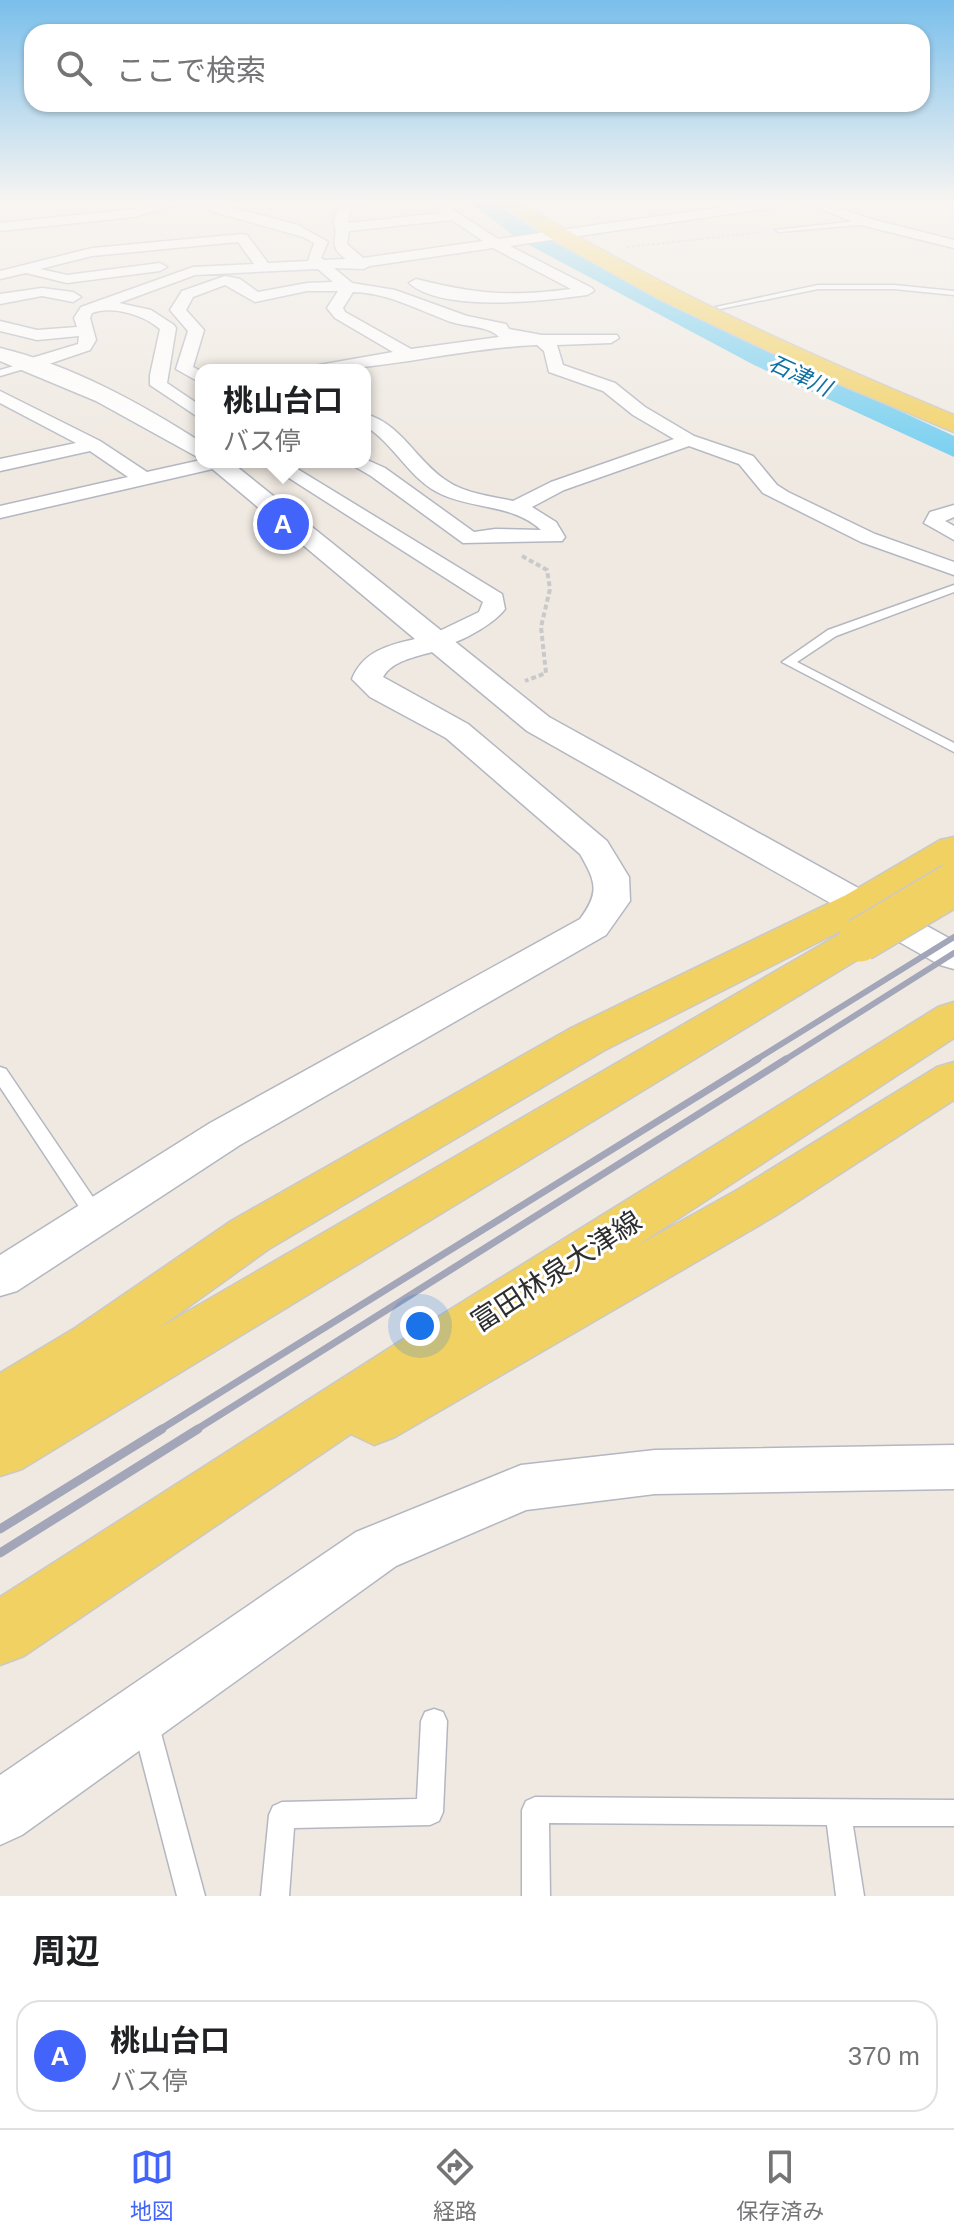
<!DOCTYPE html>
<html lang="ja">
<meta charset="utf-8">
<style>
:root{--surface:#fff;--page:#f6f6f6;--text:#202124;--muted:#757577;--line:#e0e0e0;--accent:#4264fb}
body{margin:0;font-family:Helvetica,"Noto Sans JP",sans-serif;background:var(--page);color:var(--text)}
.you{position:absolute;left:420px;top:1326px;width:28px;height:28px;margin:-20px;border:6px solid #fff;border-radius:50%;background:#1a73e8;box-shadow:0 0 0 12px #1a73e833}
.badge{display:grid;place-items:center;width:52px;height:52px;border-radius:50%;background:var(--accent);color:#fff;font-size:26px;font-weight:700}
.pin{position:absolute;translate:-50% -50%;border:4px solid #fff;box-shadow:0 2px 8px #0006}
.popup{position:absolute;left:195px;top:364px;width:176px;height:104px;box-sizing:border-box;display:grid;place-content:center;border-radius:16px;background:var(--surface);filter:drop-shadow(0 2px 6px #0005);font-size:26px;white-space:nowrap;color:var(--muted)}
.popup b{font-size:30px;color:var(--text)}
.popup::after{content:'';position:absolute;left:50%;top:100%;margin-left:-16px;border:16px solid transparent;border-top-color:var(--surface)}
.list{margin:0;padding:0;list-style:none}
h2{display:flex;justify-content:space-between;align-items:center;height:104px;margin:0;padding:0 32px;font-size:34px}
h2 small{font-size:26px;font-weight:400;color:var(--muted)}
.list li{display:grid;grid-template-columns:52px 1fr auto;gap:24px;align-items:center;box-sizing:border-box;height:112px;margin:0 16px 16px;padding:0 16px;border:2px solid var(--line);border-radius:24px}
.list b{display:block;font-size:30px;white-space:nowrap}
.list p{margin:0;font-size:26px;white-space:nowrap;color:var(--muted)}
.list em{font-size:26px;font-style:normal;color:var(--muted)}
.icon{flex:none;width:44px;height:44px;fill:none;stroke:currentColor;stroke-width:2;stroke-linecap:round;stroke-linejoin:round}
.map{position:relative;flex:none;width:954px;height:1896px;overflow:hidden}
.search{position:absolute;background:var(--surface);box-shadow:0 2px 6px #0004;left:24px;right:24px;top:24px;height:88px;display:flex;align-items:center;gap:20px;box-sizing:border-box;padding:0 28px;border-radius:24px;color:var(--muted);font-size:30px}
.sheet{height:232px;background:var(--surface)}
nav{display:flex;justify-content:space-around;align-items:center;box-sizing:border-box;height:112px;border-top:2px solid var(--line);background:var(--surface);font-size:22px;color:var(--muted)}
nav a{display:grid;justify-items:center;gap:4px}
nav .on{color:var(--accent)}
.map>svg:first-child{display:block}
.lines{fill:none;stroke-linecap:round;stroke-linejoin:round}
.river{fill:#75cff0;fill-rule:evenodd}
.service-casing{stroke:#b4b7c1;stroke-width:3}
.minor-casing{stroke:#b4b7c1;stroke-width:3}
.tertiary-casing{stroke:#b4b7c1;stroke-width:3}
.primary-casing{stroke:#c9c9c9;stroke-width:3}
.path-far1{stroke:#c9c9c9;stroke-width:2;stroke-dasharray:3 2;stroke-linecap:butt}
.path{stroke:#c9c9c9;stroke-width:4;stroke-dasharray:5 3;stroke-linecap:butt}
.service{fill:#fff;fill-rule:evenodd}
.minor{fill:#fff;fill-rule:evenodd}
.tertiary{fill:#fff;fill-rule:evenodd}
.primary{fill:#f2d163;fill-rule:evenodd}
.rail-far2{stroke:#a3a6b8;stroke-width:6}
.rail-far1{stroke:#a3a6b8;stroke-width:7}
.rail{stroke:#a3a6b8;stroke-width:9}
.primary-bridge-casing{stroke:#c9c9c9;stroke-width:46;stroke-linecap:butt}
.primary-bridge{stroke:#f2d163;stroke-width:43}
.labels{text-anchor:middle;stroke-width:6;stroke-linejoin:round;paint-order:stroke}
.far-water-label{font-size:22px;font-style:italic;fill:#0d6fa3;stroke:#fff}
.near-street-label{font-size:28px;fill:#2e2e2e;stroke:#fff}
</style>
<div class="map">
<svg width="954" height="1896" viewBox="0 0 954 1896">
<rect width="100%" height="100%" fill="#efe9e1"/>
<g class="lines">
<path class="river" d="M471,203H496L534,229L774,353L954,436V457L754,365L518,239Z"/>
<defs>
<path id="service" d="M866,220L869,224L779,232L775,230Z
M818,285H894L954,291V295L894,289H818L720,309L716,307Z
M31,361L35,364L34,366L0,376V370Z
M954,585V592L836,636L797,662L954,743V752L782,662L828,630Z
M0,1067L6,1069L103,1212L106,1217L103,1222L96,1224L89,1222L0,1087Z
M434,1709L443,1712L447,1721L443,1812L439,1821L430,1825L294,1828L289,1896H261L269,1815L273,1806L282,1802L417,1799L421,1721L425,1712Z
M145,1710L154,1713L158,1722L205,1896H177L132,1722L136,1713Z
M535,1797L954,1800V1826H853L864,1896H836L827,1825L549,1823L550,1896H522V1810L526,1801Z"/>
<path id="minor" d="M160,203H181L134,217L0,231V223L134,209Z
M198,203H215L298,225L328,242L321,258L324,260L346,259C325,244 341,239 333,221L341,203H353L348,223L442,213L429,203H443L498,239L751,203H783L777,207L510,246L592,288L594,291L587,295C544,301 443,313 409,283L416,279C475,294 510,297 571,289L493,248L370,266L363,269L334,268L352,283L395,290L467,316L506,324L509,329L542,335H617L619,338L611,343L557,345L563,365L615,383L645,407L694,436L753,456L777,485L788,492L875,534L954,562V575L861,542L763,493L739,464L689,446L564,490L532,507L556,522L565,537L562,541L463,543L371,476L347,462H365V459L385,468L474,532L495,529L541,530C515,505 475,509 443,495C410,481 395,444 365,426V414C401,423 416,461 447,481C466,494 491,496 513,501L551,482L674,439L633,415L603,391L549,372L544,351L537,345C461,348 387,370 311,370L319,365L393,352L335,318L327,308L338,291H307L255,302L225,285L193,297L186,310L204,330L193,367L201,371V383L176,369L188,331L170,310L182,291L225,276L240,279L258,292L307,283L333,282L318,269L195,275L119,303L151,310L174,325L176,328L167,383L201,406V419L150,385V375L160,329C144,315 113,305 92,313L90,318L96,340L90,350L37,368H25L23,364L25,360L78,344L79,336L37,340L0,331V321L37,330L77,327L74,318L81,307L193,267L254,264L238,242L92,256L40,269L67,275L160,263L167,267L160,271L67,283L26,273L0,279V271L92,248L242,234L247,235L268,263L308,261L314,243L303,237L214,212ZM452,220L483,241L363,258L347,244L349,231ZM353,292C389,293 418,310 451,322C467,327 489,326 499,337L411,349L345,312L343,308Z
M806,203H824L871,219L954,240V248L861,225Z
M42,288L73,292L81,297L73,302L42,296L0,304V294Z
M0,391L100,441L147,472L201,460L226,462L217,468L0,518V506L128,477L90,451L0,471V459L76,443L0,403Z
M264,462H286L502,594L505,609C494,625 446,652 427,647L424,642L427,637L479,612L483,602Z
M954,505V517L945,521L954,526V540L924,523L930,512Z"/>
<path id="tertiary" d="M0,348C71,365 140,403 201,442V459L96,401L0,361Z
M204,462H231L549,717L954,941V969L940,965L527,731L432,652C415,657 392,661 383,677L468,724L607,841L629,877L630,901L606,935L240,1145L17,1291L0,1296V1255L210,1123L580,919C600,892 596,882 580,854L446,738L370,697L352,679C363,651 389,645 415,639Z
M954,1445V1489L655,1494L526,1510L396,1566L22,1835L0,1845V1775L356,1532L521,1465L655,1450Z"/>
<path id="primary" d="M500,203H522C659,288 805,353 954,415V432L832,381L661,300L553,240Z
M954,837V866L876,913L605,1050L269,1249L159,1328L845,931L860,927L875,931L882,940L875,949L22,1469L0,1476V1373L75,1328L231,1221L571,1028L846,895L940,840Z
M954,1002V1038L635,1247L737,1190L937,1067L954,1062V1100L775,1216L395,1437L374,1445L351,1434L24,1656L0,1665V1597L438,1317L938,1007Z"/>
</defs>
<use href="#service" class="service-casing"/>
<use href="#minor" class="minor-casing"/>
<use href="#tertiary" class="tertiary-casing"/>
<use href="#primary" class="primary-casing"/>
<path class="path-far1" d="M627,247L764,232"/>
<path class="path" d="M522,556L547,570L550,589L541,627L546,673L525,681"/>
<use href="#service" class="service"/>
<use href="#minor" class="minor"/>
<use href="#tertiary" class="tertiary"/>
<use href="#primary" class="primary"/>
<path class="rail-far2" d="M754,1061L954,937
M783,1061L954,953"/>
<path class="rail-far1" d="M158,1431L758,1059
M194,1431L786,1059"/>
<path class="rail" d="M0,1529L162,1429
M0,1553L198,1429"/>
<defs>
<path id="primary-bridge" d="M860,940L954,884"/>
</defs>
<use href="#primary-bridge" class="primary-bridge-casing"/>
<use href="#primary-bridge" class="primary-bridge"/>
</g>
<linearGradient id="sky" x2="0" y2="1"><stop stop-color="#7abfeb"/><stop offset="0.43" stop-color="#f8f5f2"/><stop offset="1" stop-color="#f8f5f2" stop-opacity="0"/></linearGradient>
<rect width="954" height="468" fill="url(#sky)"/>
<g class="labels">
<g class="far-water-label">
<text transform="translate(800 375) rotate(25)" y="8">石津川</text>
</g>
<g class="near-street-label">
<text transform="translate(556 1271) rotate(-33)" y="10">富田林泉大津線</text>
</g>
</g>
</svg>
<div class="you"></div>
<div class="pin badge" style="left:283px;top:524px">A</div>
<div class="popup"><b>桃山台口</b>バス停</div>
<div class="search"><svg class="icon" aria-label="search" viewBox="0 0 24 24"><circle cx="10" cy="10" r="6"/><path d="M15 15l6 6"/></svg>ここで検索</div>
</div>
<section class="sheet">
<h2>周辺<small></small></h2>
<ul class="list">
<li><span class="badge">A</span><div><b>桃山台口</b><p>バス停</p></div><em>370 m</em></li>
</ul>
</section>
<nav>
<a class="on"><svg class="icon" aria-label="map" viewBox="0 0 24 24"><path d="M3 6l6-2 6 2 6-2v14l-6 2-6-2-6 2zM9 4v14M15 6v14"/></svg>地図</a>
<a><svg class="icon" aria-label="directions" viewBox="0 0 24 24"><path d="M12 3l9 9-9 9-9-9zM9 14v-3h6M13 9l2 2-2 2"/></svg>経路</a>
<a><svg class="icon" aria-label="saved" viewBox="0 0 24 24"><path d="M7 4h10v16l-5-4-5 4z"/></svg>保存済み</a>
</nav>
